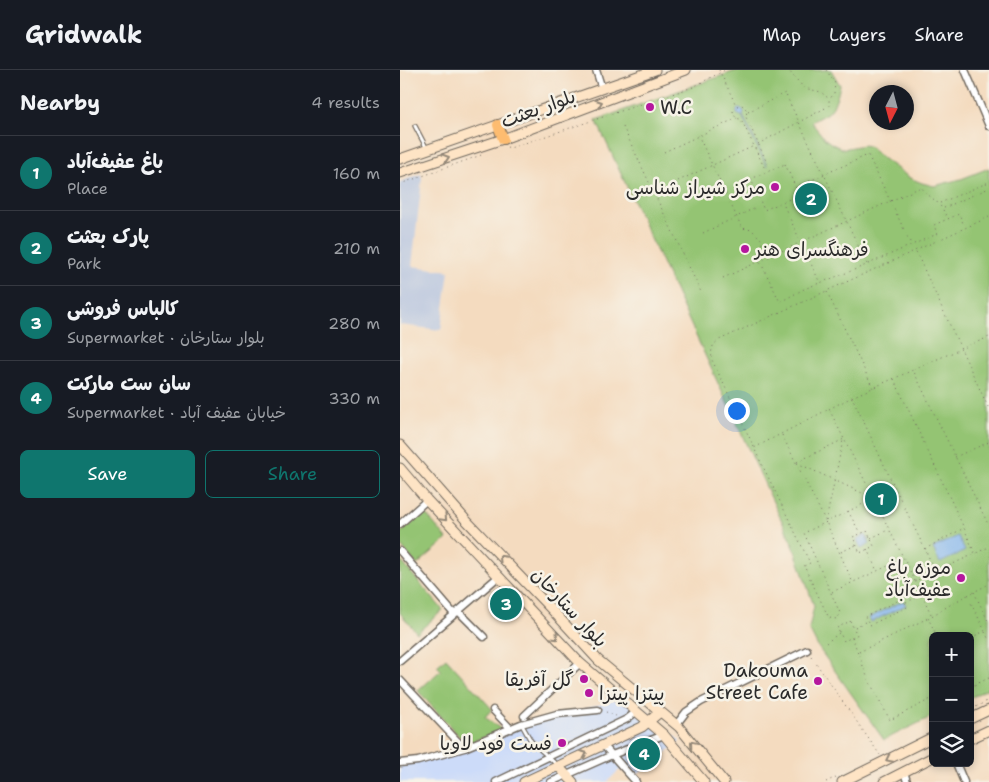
<!DOCTYPE html>
<meta charset="utf-8">
<style>
:root{--surface:#171b24;--page:#242831;--text:#f1f3f6;--muted:#9ea1a6;--line:#363941;--accent:#0f766e}
body{margin:0;font-family:"Shantell Sans","Playpen Sans Arabic",sans-serif;background:var(--page);color:var(--text)}
.controls{position:absolute;right:15px;bottom:15px;display:grid;overflow:hidden;border-radius:8px;box-shadow:0 2px 8px #0003}
.controls button{width:45px;height:45px;display:grid;place-items:center;padding:0;border:0;border-bottom:1px solid var(--line);background:var(--surface);color:var(--text);font:25px sans-serif}
.compass{position:absolute;left:469px;top:15px;width:45px;height:45px;border-radius:50%;background:var(--surface);box-shadow:0 2px 8px #0003;rotate:186deg}
.you{position:absolute;left:336px;top:340px;width:18px;height:18px;margin:-12px;border:4px solid #fff;border-radius:50%;background:#1a73e8;box-shadow:0 0 0 8px #1a73e833}
.badge{display:grid;place-items:center;width:32px;height:32px;border-radius:50%;background:var(--accent);color:#fff;font-size:16px;font-weight:700}
.pin{position:absolute;translate:-50% -50%;border:2px solid #fff;box-shadow:0 1px 5px #0006}
.list{margin:0;padding:0;list-style:none}
h2{display:flex;justify-content:space-between;align-items:center;height:65px;margin:0;padding:0 20px;font-size:21px}
h2 small{font-size:16px;font-weight:400;color:var(--muted)}
.list li{display:grid;grid-template-columns:32px 1fr auto;gap:15px;align-items:center;box-sizing:border-box;height:75px;padding:0 20px;border-top:1px solid var(--line)}
.list b{display:block;font-size:19px;white-space:nowrap}
.list p{margin:0;font-size:16px;white-space:nowrap;color:var(--muted)}
.list em{font-size:16px;font-style:normal;color:var(--muted)}
.actions{display:flex;gap:10px;padding:15px 20px}
.actions a{flex:1;padding:11px 0;border:1px solid var(--accent);border-radius:8px;text-align:center;font-size:18px;color:var(--accent)}
.actions .main{background:var(--accent);color:#fff}
.icon{flex:none;width:28px;height:28px;fill:none;stroke:currentColor;stroke-width:2;stroke-linecap:round;stroke-linejoin:round}
.map{position:relative;flex:none;width:589px;height:712px;overflow:hidden}
header{display:flex;align-items:center;gap:30px;box-sizing:border-box;height:70px;padding:0 25px;background:var(--surface);border-bottom:1px solid var(--line)}
header strong{font-size:24px}
nav{display:flex;gap:28px;margin-inline-start:auto;font-size:18px}
main{display:flex}
aside{flex:1;background:var(--surface)}
.map>svg:first-child{display:block}
.built{fill:#ccdbf9}
.industrial{fill:#b8c5de}
.green{fill:#94c473;stroke:#60784f}
.water{fill:#7fb3ed;stroke:#556f8c}
.lines{fill:none;stroke-linecap:round;stroke-linejoin:round}
.lane-casing{stroke:#71695f;stroke-width:5.5}
.street-casing{stroke:#71695f;stroke-width:9}
.secondary-casing{stroke:#71695f;stroke-width:11}
.primary-casing{stroke:#71695f;stroke-width:12}
.path{stroke:#71695f;stroke-width:1;stroke-dasharray:1 4;stroke-linecap:butt}
.lane{stroke:#fff;stroke-width:3}
.street{stroke:#fff;stroke-width:6}
.secondary{stroke:#fee4c5;stroke-width:9}
.primary{stroke:#fdbc6f;stroke-width:10}
.oneway{stroke:#948878}
.poi-dot{fill:#b5179e;stroke:#f7f3e8;stroke-width:2}
.labels{text-anchor:middle;stroke-width:5;stroke-linejoin:round;paint-order:stroke}
.poi-label{font-size:19px;fill:#2b2b2b;stroke:#f7f3e8;text-anchor:end}
.street-label{font-size:19px;fill:#2b2b2b;stroke:#f7f3e8}
</style>
<header>
<strong>Gridwalk</strong>
<nav><a>Map</a><a>Layers</a><a>Share</a></nav>
</header>
<main>
<aside>
<h2>Nearby<small>4 results</small></h2>
<ul class="list">
<li><span class="badge">1</span><div><b>باغ عفیف‌آباد</b><p>Place</p></div><em>160 m</em></li>
<li><span class="badge">2</span><div><b>پارک بعثت</b><p>Park</p></div><em>210 m</em></li>
<li><span class="badge">3</span><div><b>کالباس فروشی</b><p>Supermarket · بلوار ستارخان</p></div><em>280 m</em></li>
<li><span class="badge">4</span><div><b>سان ست مارکت</b><p>Supermarket · خیابان عفیف آباد</p></div><em>330 m</em></li>
</ul>
<div class="actions"><a class="main">Save</a><a>Share</a></div>
</aside>
<div class="map">
<svg width="589" height="712" viewBox="0 0 589 712">
<rect width="100%" height="100%" fill="#f7f3e8"/>
<filter id="ink" filterUnits="userSpaceOnUse"><feTurbulence type="fractalNoise" baseFrequency=".02" numOctaves="2"/><feDisplacementMap in="SourceGraphic" scale="10" xChannelSelector="R" yChannelSelector="G"/><feConvolveMatrix kernelMatrix="1 2 1 2 8 2 1 2 1" color-interpolation-filters="sRGB"/></filter>
<filter id="wash" filterUnits="userSpaceOnUse"><feTurbulence type="fractalNoise" baseFrequency=".0096" numOctaves="4" result="noise"/><feDisplacementMap in="SourceGraphic" scale="20" xChannelSelector="R" yChannelSelector="G"/><feGaussianBlur stdDeviation="1.12" result="paint"/><feColorMatrix in="noise" values="0 0 0 0 0 0 0 0 0 0 0 0 0 0 0 0 0 1.4 0 .05"/><feComposite in="paint" operator="in"/></filter>
<g filter="url(#wash)">
<rect width="100%" height="100%" fill="#f4dbbf"/>
<path class="built" d="M230,626L280,671L238,704L219,700L207,712H0V693L53,683L120,657Z"/>
<path class="industrial" d="M21,104L22,109L12,196L49,201L41,260L0,255V112Z"/>
<path class="green" d="M338,0H431L440,15L438,24L433,37L429,42L411,52L425,69L432,74L443,79L463,75L469,76L480,86L510,108L522,113L534,116L561,109L589,98V618L570,628V566H533V646L484,670L418,577L409,559L414,536L393,475L196,50Z
M25,443L47,469L17,495L0,475V463Z
M0,490L43,540L17,563L0,543Z
M46,588L92,639L85,647L102,660L66,674L18,621L41,600L37,596Z"/>
<path class="water" d="M340,38L344,41L343,46L367,96L342,46L337,44V40Z
M466,465L470,474L461,479L457,469Z
M558,466L565,481L540,493L533,478Z
M503,531L506,535L471,552L469,548Z"/>
</g>
<g filter="url(#ink)">
<g class="lines">
<defs>
<path id="lane" d="M15,56L27,79
M122,655L131,671L157,695"/>
<path id="street" d="M196,0L202,19
M565,0L589,56
M0,454L27,430
M0,481L54,544
M58,541L84,567
M0,591L98,507
M0,610L64,678
M93,640L111,659
M124,646L180,593
M276,655L286,642L301,632L407,580
M204,676L236,712
M0,693L18,691L64,678L121,654L157,644L198,640
M556,693L564,712
M504,701L507,712
M96,712L227,649L237,641
M151,712L212,685L264,665"/>
<path id="secondary" d="M0,89L255,0
M0,103L103,69L286,0
M0,375L65,449L152,540L198,590L279,657L324,712
M0,398L27,430L180,593L264,665L304,712
M570,649L589,640
M570,669L589,660
M158,696L173,712
M124,712L242,657L260,642
M442,712L533,667
M484,712L533,687"/>
<path id="primary" d="M98,55L103,69"/>
</defs>
<use href="#lane" class="lane-casing"/>
<use href="#street" class="street-casing"/>
<use href="#secondary" class="secondary-casing"/>
<use href="#primary" class="primary-casing"/>
<path class="path" d="M319,0L336,35
M426,0L435,13L434,23L430,29
M337,36L342,35L347,40L346,47L368,95
M336,37L333,41C334,46 336,49 341,49L364,97
M348,42L385,23L467,194
M223,57L301,222
M298,65L342,158L352,160L362,170L360,191L380,232L404,219L459,198L537,164L534,155L559,144L563,153
M358,74L429,36V29L421,22L404,18L388,0
M107,77L110,78L293,17L325,0
M264,82L337,48
M385,94L399,125L364,140L351,109Z
M278,111L354,76
M0,114L84,84
M400,115L468,85L511,174
M540,133L589,112
M384,136L420,213
M544,138L589,118
M303,163L357,137
M516,182L589,339
M323,208L521,117C532,131 539,129 547,148
M427,222L473,318
M514,299L589,267
M494,309L564,458
M452,327L513,300L589,456
M429,339L452,327L495,418
M382,365L426,452L453,513
M354,377L312,290C311,280 311,276 319,270L589,147
M555,387L589,372
M397,392L444,369
M397,393L473,428
M448,441L460,463
M426,451L443,370
M467,461L474,476L460,483L453,467Z
M471,468L488,460
M467,479L477,501
M525,479L564,458L575,484
M441,482L456,475
M536,502L589,477
M515,511L429,339L354,378L410,493L404,496L429,548L437,549L440,543L404,463C435,448 465,433 495,418L536,502L515,511L532,546
M432,522L503,489
M574,522L589,553
M568,525L589,514
M503,528L507,537L470,555L465,547Z
M506,532L536,520
M450,551L457,565L444,571L437,558Z
M455,557L467,551
M585,562L589,570
M537,566L528,548L567,525L585,561L570,568
M452,567L468,609L490,650L533,628
M426,573L439,563
M459,582L528,548
M411,586L480,685
M570,617L589,608
M572,639L589,630
M206,642L216,646
M426,712L436,707"/>
<use href="#lane" class="lane"/>
<use href="#street" class="street"/>
<use href="#secondary" class="secondary"/>
<use href="#primary" class="primary"/>
</g>
<defs><path id="oneway-chevron" d="M-2-3.5L2.5 0L-2 3.5" fill="none" stroke-width="1.6" stroke-linecap="round" stroke-linejoin="round" transform="scale(1.25)"/></defs>
<g class="oneway">
<use href="#oneway-chevron" transform="translate(199 33) rotate(-20)"/>
<use href="#oneway-chevron" transform="translate(46 88) rotate(-18)"/>
<use href="#oneway-chevron" transform="translate(44 448) rotate(46)"/>
<use href="#oneway-chevron" transform="translate(102 488) rotate(-134)"/>
<use href="#oneway-chevron" transform="translate(155 567) rotate(47)"/>
<use href="#oneway-chevron" transform="translate(293 674) rotate(-130)"/>
<use href="#oneway-chevron" transform="translate(184 684) rotate(-24)"/>
<use href="#oneway-chevron" transform="translate(489 689) rotate(154)"/>
</g>
</g>
<g class="poi-dot">
<circle cx="250" cy="37" r="5"/>
<circle cx="375" cy="117" r="5"/>
<circle cx="345" cy="179" r="5"/>
<circle cx="561" cy="508" r="5"/>
<circle cx="184" cy="609" r="5"/>
<circle cx="418" cy="611" r="5"/>
<circle cx="189" cy="623" r="5"/>
<circle cx="162" cy="673" r="5"/>
</g>
<g class="labels">
<g class="poi-label">
<text x="260" y="44" text-anchor="start">W.C</text>
<text x="365" y="124">مرکز شیراز شناسی</text>
<text x="355" y="186" text-anchor="start">فرهنگسرای هنر</text>
<text x="551" y="504">موزه باغ<tspan x="551" dy="22">عفیف‌آباد</tspan></text>
<text x="408" y="607">Dakouma<tspan x="408" dy="22">Street Cafe</tspan></text>
<text x="174" y="616">گل آفریقا</text>
<text x="199" y="630" text-anchor="start">پیتزا پیتزا</text>
<text x="152" y="680">فست فود لاویا</text>
</g>
<g class="street-label">
<text transform="translate(138 38) rotate(-20)" y="7">بلوار بعثت</text>
<text transform="translate(170 537) rotate(47)" y="7">بلوار ستارخان</text>
</g>
</g>
</svg>
<div class="controls">
<button>+</button>
<button>−</button>
<button><svg class="icon" aria-label="layers" viewBox="0 0 24 24"><path d="M12 4l9 5-9 5-9-5zM3 14l9 5 9-5"/></svg></button>
</div>
<svg class="compass" viewBox="-18 -18 36 36"><path d="M0-13l5 13h-10z" fill="#e53935"/><path d="M0 13l5-13h-10z" fill="#9ea1a6"/></svg>
<div class="you"></div>
<div class="pin badge" style="left:481px;top:429px">1</div>
<div class="pin badge" style="left:411px;top:129px">2</div>
<div class="pin badge" style="left:106px;top:534px">3</div>
<div class="pin badge" style="left:244px;top:684px">4</div>
</div>
</main>
